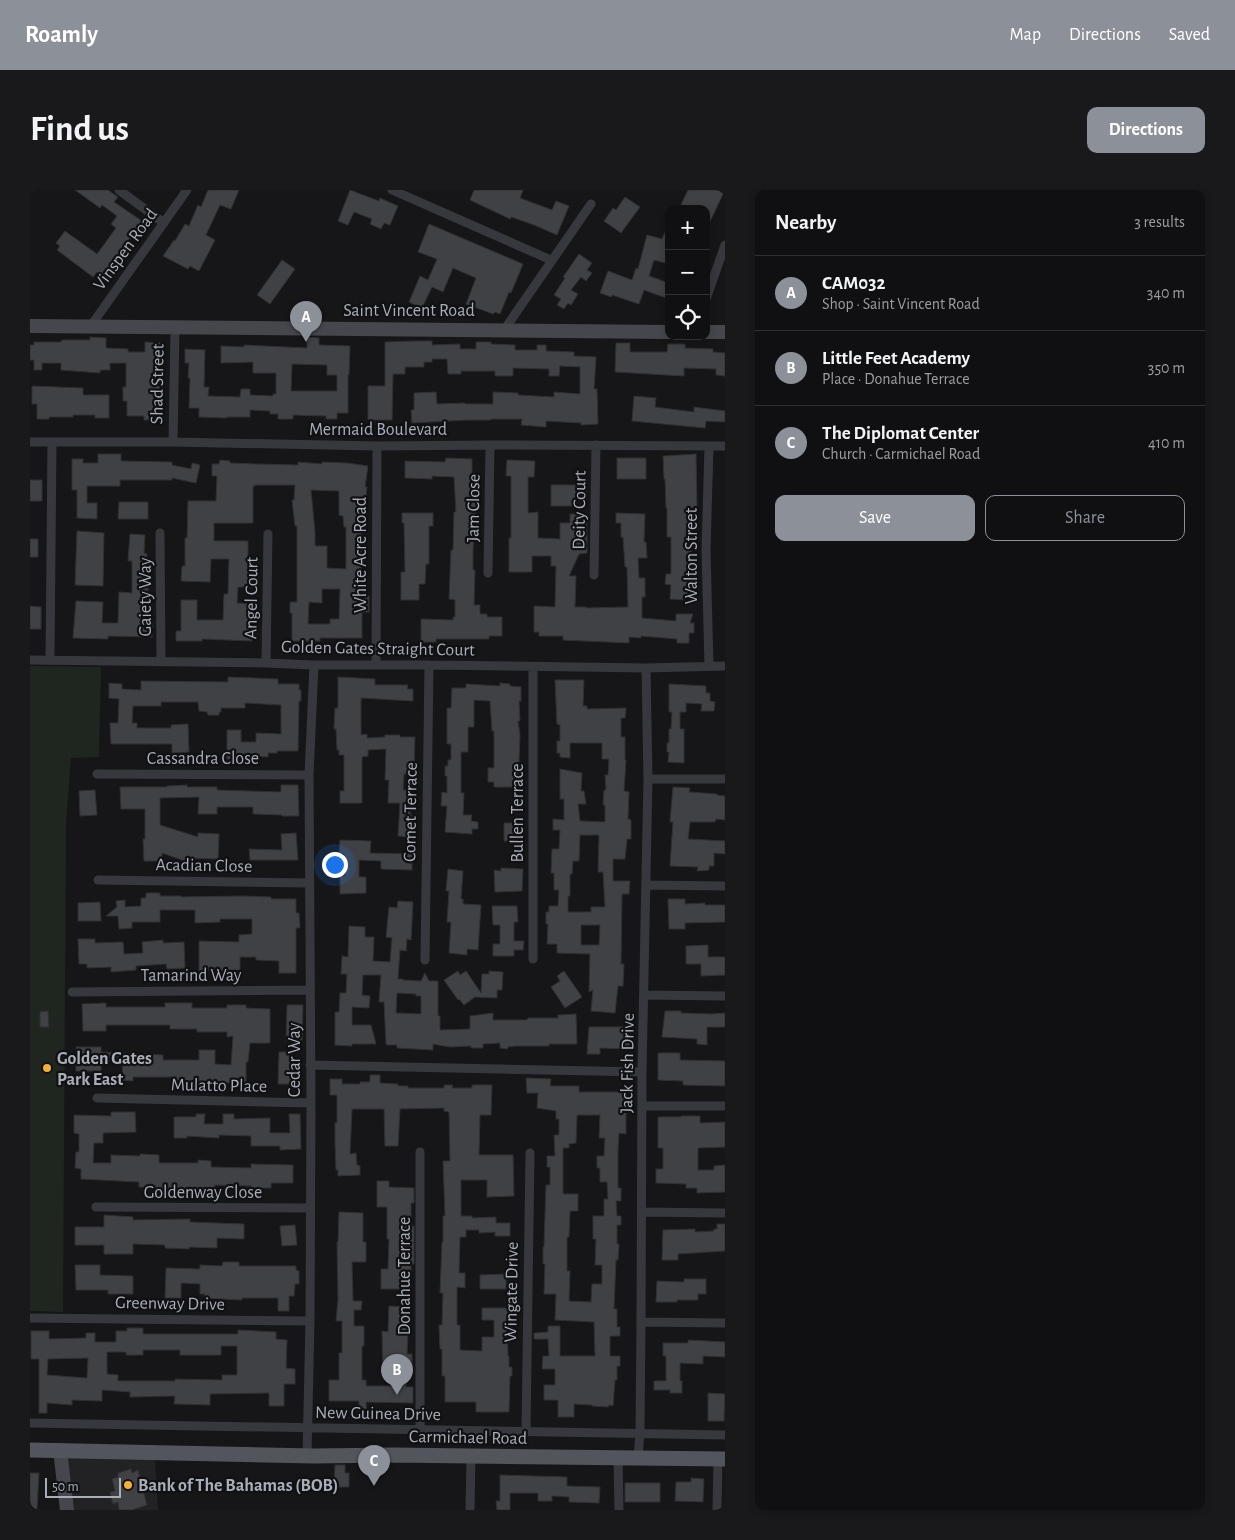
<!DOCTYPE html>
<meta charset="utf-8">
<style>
:root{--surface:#101012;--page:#19191b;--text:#f1f3f6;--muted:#9c9d9f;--line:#303032;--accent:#8c9099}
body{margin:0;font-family:"Alegreya Sans",sans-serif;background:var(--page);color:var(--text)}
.controls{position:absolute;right:15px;top:15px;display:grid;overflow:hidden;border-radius:10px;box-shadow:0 2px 8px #0003}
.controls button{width:45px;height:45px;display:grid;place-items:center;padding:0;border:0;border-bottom:1px solid var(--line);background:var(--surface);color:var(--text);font:25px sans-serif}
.scale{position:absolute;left:15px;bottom:12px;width:76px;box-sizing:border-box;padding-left:5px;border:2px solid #a8adb8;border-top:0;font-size:14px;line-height:18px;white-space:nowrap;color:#a8adb8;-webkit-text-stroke:4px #111113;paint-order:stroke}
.you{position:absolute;left:304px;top:674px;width:18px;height:18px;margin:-12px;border:4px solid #fff;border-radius:50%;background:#1a73e8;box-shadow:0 0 0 8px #1a73e833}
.badge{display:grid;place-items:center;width:32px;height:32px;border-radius:50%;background:var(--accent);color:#fff;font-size:16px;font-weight:700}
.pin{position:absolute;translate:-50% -41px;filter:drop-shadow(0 1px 2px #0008)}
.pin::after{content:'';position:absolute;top:26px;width:18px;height:15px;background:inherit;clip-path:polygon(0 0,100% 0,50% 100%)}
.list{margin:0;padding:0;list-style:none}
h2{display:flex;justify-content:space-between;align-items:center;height:65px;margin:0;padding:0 20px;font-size:21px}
h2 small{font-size:16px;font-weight:400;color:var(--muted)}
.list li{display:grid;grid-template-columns:32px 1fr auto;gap:15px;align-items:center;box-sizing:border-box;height:75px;padding:0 20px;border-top:1px solid var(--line)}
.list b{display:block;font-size:19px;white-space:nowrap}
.list p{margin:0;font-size:16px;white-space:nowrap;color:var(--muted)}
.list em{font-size:16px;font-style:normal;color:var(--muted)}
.actions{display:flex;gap:10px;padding:15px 20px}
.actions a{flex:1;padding:11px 0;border:1px solid var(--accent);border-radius:10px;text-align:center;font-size:18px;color:var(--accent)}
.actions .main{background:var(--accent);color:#fff}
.icon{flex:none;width:28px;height:28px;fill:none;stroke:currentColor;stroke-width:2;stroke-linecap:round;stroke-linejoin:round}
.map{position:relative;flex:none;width:695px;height:1320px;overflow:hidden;border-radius:10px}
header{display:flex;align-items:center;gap:30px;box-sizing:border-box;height:70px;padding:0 25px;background:var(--accent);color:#fff}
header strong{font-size:24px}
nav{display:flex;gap:28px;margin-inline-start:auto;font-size:18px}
.intro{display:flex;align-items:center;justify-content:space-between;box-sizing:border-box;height:120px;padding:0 30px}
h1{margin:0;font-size:35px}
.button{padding:12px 22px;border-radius:10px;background:var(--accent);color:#fff;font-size:18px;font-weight:700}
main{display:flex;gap:30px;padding:0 30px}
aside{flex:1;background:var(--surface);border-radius:10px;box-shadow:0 2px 8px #0003}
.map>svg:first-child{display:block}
.built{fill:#222225}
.green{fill:#1e261f}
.building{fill:#404145;stroke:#303034;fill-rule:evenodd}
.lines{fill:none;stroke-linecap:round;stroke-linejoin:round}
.street{stroke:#37383d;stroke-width:9}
.secondary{stroke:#45474d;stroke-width:14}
.primary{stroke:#53555c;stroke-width:15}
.poi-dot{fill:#f2b134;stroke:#111113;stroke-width:2}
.labels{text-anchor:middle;stroke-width:4.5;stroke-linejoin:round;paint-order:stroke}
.street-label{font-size:18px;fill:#a8adb8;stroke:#111113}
.poi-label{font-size:18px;font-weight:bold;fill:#a8adb8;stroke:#111113;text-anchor:start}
</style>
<header>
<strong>Roamly</strong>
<nav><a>Map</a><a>Directions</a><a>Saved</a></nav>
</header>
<div class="intro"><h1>Find us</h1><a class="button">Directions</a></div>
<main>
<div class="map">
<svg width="695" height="1320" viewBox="0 0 695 1320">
<rect width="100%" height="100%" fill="#161618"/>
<path class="built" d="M32,1267L125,1269L128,1320H40Z"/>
<path class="green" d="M0,476L71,477L69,567L41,568L36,635L33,1122L0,1121Z"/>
<path class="building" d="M45,0H78L88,7L84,12L112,31L81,74L83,76L75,87L67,82L63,87L27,60L30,56L26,53L35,41L67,64L86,38L81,34L87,26L72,15L70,18Z
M178,0H209L201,19L190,15L176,45L185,50L169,81L160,76L158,79L133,66L144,50L145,51L155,34L159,36L168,15L171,17Z
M320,0L349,11L350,8L368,16L360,35L354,33L351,39L340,34L342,29L324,22L318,35L308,31Z
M444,0H493L490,8L522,20L526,11L539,16L527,45L504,35L481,27L480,29L440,10Z
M658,0H695L676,40V19H649Z
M595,7L610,17L591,43L574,31L583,18L586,20Z
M639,33V74L624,70L619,86L639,93V109L614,100L609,114L582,105L581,107L570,103L578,81L602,90L606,78L608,79L617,45L632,49Z
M399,34L493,74L481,103L479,102L470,124L465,122L463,124L436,114L446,88L423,78L413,102L402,97L392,118L379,112L390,86L398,90L407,69L388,62Z
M549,64L562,73L557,80L562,83L556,91L551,87L541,100L548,104L541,115L538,113L534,119L527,115L531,109L524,105L535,88L533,87Z
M252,70L265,79L240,114L227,105Z
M60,147L76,148V158L98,159V162H115V152L132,153L129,219H133V230H114V226H97V211H93V197H96V173H80V180H70V183L31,180V173H12V180H4V170H0V155H4V152H31L32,150H60Z
M277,147L289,148V155L320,156L319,185H318V223H307V229H296V226L263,225V229H248V224H240V221L220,220V227H197V228L169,227V218H159L160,188H158L159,173H155V159L175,160L174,197H179L178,206L210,207L211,199H220V205L243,206V204H246V183H223V172L191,173V156L214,157V155L277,158ZM262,174L297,175V185H307V201H261Z
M383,151H402V155L430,154V159H446V152H461V154L485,155V160H507V155H516V161L544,162V166L566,167L564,199H567L568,234L551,235V233L516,231V237L491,235L492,229H461V230H436L382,233L381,220H384V203L406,202L407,214L435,213V214H463V202L488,203V205L524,207V202L550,204V177L530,176L529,186H519V179L483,178V186H465V181H431V184H418L417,169H402V172H394V177H375V184H363L362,230H338V196H355V152Z
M586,153H600V162H637L638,154H655V158L683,159V162L695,163V186L686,185V179L654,178V186L585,182Z
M2,196L53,198V205H79V228H65V225H43V227H19V229H7V214H2Z
M604,206L626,208L625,217L664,222V217L695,221V232L676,231L675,238L602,231Z
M68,264H91V271L142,272V275L161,279L162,273L170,275L166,293L142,288V290H90V296H57V313H67V329L47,328V300H42V269H53V273H68Z
M666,264L667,318H660V336L667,346H661V379H659L658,410L640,409L641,395L635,394L636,384H641V347H637V318H636L635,289H634L633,266Z
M416,268L442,269V296L445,295L446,314L443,360V380H445L444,415H450V424H457V427H472V446H459V449H406V452H391V429L423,430V427H425V410L419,409L421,360H423L424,322H426L424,287L402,286V289L375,288V271L415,272Z
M587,268H616V289H587Z
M190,270L200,271V273L225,274L268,275V272L292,274V272L317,273L338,276L335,297H337L336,306L334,305V337H332L331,380L337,381L335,406H339V422H332V448H290V451H262V423H260V412H267V336H265L262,310H264L265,295H225V296H223V333H184V351H218V374L228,375V397H208L207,413L223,414L222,451L172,449V451H146V441H151V410H167V430H193L194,404H198L199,369H181L180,392L151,391L152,376H155V348H157L158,311H186L187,286H182V274H189ZM281,300L309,301V325L313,326L314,337H316V379L297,378V356H285V342ZM292,399H310L309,429H300V434H278L279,412L292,413Z
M477,270L505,271L504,287H498V323L508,322V348L530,349V333H540V324H557V363L549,364L539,386H546L545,417H556V418L598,417L597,377H595L593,347H591V333H586V323L615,324L614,352H616L617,368H608L609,388H615V407H612V428L646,431V424H663L660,433H664V443H659V453H647V449L611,446V448L599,447V453L533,450V446H509V442H504V416L525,417L526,376H521V366H502V382H479V348H481V286H476Z
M0,290H12V311H0Z
M521,295H556V306H546V316H521Z
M89,312H118V329H88Z
M372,323H403V336H399V374H396L395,394H389V410H371V382H375L374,333H372Z
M47,341L74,343L73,396L45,395Z
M100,344L115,345L114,363L117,364L116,373H118V431H123L122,447L78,446V449L43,448L46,411L73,412L72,433H88L89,402L102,403V371H98Z
M0,349H8V367H0Z
M0,416L11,417V439H0Z
M198,487L248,489V494H269V500H271V511H269L268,561H247V563H238V567L226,566V564H205V569H197V540H211V552H226V543L251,544V515L215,513V518H191V522H189V525H178L177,522L169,521L168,512H131V516H103L102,533H107V538H141V535L158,534L159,562L142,563V554H81L80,533H88L89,509L79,508V493L92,494V499L111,500V491L198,492Z
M308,487L345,489V495H378L377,499H383V511L331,508V545L337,544V548L355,547V545H370V547H385L384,580L377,579L376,584H374L373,600H381L380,625H382L381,647L368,646L370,613H358L359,590H355L356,559L338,560V566L332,567V613H310V601H314V565H309V560H307L306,539H304L305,518H308Z
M525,490H554L553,516H557V519L596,518L595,528H591V547H595V570H596L594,601L599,602L598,629L601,630V649H597L595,669H583V691H600L599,704H592L591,774H594L593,796H588L585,823L561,821L563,800L559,802L560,764L527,763V754H517L518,734H516V722H519V716H528L529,700H524V683H521L522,659H529L530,640H523V629L534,630V609H530V579L552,583L551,601H554L556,614H548L550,631L575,632V615H573L574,600H576L575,585H578L579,569H572V553H540V568L530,567V563H527V551H530V535L527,534ZM550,645H569L568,682H573L575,717H561V722H538V706H540V684H542L543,671H549ZM551,735H570L569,755H551Z
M470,493L480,494V496L491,497V511H489L490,531H488L490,545L488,597H464V592H458V578H464V541H462L460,511L444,510V537H438V562H431V603H434L433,625H442L441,631L448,632V639H442V644L415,642L417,616H411L412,602L417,603V586H415V576H418V570H421V554H417V518H421L422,498H436V494L470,496Z
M639,494L676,496V503H680V511L685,512L684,521H671L672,514L656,513V522H650V539H654V573L638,572L639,562H637V553H639V539H641L642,522H639Z
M157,595V597H187V600L251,602V595H268L269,626H252V625L223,624V617H187V624H168L169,607L130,608V635L168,647V643L189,644L188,669L156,668L155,671L132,663V671H114L113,649H115V619H91L90,597H137V596Z
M643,597L660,598L659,602L687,604V605L695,606V630L686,629L685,632H660L658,649L695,651V664L684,663V676H679V680L667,681L668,677L640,676L643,632H640Z
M65,600L67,625L50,626L49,601Z
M474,633H487L488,651H474Z
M266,643L268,670H220L219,659L252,660L251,644Z
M310,650L341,651L340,663L382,664V680L351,679V671L329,670V687H336V703L310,704V686H315L314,664L309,663Z
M471,678L493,679L492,701L465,702L464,680L471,681Z
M418,679L433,681L431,709H433V714L451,715L448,760L437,759V765L419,763L421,732H417L419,701H416Z
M116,703H130V706H151V707L213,706L241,707V709H266V723H269L270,738H266V783H249V771L226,770V767H210V780L169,781V751L209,752V745L222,744V729H190V732L165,733V720H130V732H102V738L89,739L88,726H76L87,717L86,711L95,710V717L111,716V708H116Z
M638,709H655V714L675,713V715H695V732L655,733V739H639Z
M368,711L383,712L381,750L377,749L376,761L370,760L368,789H373V790L391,791L395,783L399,791H408V826H410V840L440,839V826L463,823V830H497L498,828H528V825L546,824L547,854H519V856H485L478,857L477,859L470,858V853L453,854V858H441V856L420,857L403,854V860L367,858V855H357L356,854L354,812H349L351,785H333L332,805L340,806L339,818L322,817V835H341L346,854H322V856L305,855V822H309L310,803H316L317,784H311L312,766L318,767L319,736L335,737V747H344L343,771L360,772L362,748L356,747L359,717L367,718ZM367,803L386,804V806H391V824L366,823Z
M70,712L71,731H48V713Z
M462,716H487L488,732H484V751H494L493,760H484V766H463V754H470V735H463Z
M48,749H65V753L93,752L94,764L113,763L112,752L133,750V753L154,752L155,778L137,779L136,774L106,776V780L81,782V777L57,778V774H49Z
M678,755V767H695V785L671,786V774H656V756Z
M428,781L430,785L436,781L451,803L452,784H459V781L473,782L472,800H467V808L445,807L434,815L429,809L428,810L414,790Z
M534,781L552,807L535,818L521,797L530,791L527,786Z
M76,813V817H135V813H162V818H197V815H216V818L240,819V853H220L218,872H216V894L168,891H143V887H103V891L92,890L93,871H71V881H46V857H71V862L133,865V870H169V860H185V874L201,875L203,846L197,847V842H167V839H140V835H76V841H53L52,814Z
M257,815H273L272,851H256Z
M18,821L19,837H10V822Z
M635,821H651V823L682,824L695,823V837H677V855L667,854V849L632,847Z
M559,837H594V842H600V859L570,858V864H557Z
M249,862H262V868H265L264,886H262V894H248Z
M628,863H650V870L695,871V896L653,895V891L628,890Z
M340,885H350V893L368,894V896H378V898H414V895H423L422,898H442V895H462L461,925H450L449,965H483L484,1006L457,1007V990H431V1026H442V1028L466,1027V1033H480V1046H465V1042L449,1043V1040H436V1047H430L429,1083H435V1098L427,1097V1135H430V1160L452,1161V1147H464V1130H452V1118H480V1130H477L478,1166H479V1177H482V1186H480L479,1222H446V1212H415V1186H412V1159H410L409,1135H412L413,1103H410L412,1052H413V1026H415L413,971H420L419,922L414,921V918L370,919L368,956H355L354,919H322L320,964L326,963L327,975L330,976V985L308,986V980H306L305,953V933H307V905H300V889H312V894H330V892H340Z
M496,888L521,889L520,896H549V902H596V944L589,943L588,959V998H591V1011H586L587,1026H591V1035H587V1054H589L588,1070H586L584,1119H587V1137H590V1146H580V1166H590V1176H587V1190H585L583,1216L579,1215L578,1217L562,1216V1215L544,1214V1227H528V1210H514V1195H525V1179H512L513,1166H519L518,1149H504V1143L518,1142V1136H530V1166H565L564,1132L525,1130L526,1104H514L515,1074H513V1057H514L516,995H520V977H517V966H525L524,945H529V929H526V921L507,918L508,903H497ZM547,925H570L569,948H575L574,966H567V978H570V992H577L578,1009H574V1026H563V1049H566L565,1075H572V1094H562L561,1112L539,1111L540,1081H537V1047H539L540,1021H548V1004H533V958H539V954L546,953Z
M81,922H105L106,942L73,943V953H64L63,973H81V965L110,966V964L129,965V973H168V970L181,971V977L221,978V974L263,975V993H241V998H221V996L185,995V999H137L109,997V992L51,989V979L45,978L46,962H49V944L44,943V925L81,926Z
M166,924H175L174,934H193V924H204V929L240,928V943H260L259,924H270L271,959L250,960V956H221V946L189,945V948L157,946V948H144V927H166Z
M651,926H670V933L695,932V957L668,958V980H684V976L695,975V1002L667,1003V998H656V994L626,993V979H633V958H628V927H651Z
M347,991H359V997L384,998V1013H381V1036H384V1074H381V1099H351V1079H358L359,1049H357V1017H347Z
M309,1022L333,1023V1052H336V1072H322L323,1111H332L331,1120H324V1136H334V1156H332V1190H336V1196H361V1180H353L352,1141L358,1142L359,1116L379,1117L377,1164H382V1178H376V1197H383V1213L336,1212L337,1228H329V1211H299V1190H309V1163H312V1131H306L308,1110L307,1052H308Z
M74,1025L103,1027V1030L160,1029V1032L214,1034V1049L187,1048V1058L159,1057V1059L135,1058V1055L103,1054V1064H74V1055H45V1037H74Z
M687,1034H695V1061L648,1064V1070H632L633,1040L665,1039V1042L684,1041V1039H687Z
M265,1035L267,1055L252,1056L250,1036Z
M193,1072H209V1076H266V1080L269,1081V1094H265L264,1106H259V1121H248V1108H212V1110L175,1108V1104H170V1094L151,1093V1108H135L136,1078L170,1079V1075L192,1076Z
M45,1075H70V1085L103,1086V1104H78V1100H46Z
M476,1084V1099H450V1085Z
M654,1089H676V1104H668V1110H647V1112H626L627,1091L654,1092Z
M97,1138H113V1144H208V1140L246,1142V1149L257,1150L256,1178L265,1179V1194H254V1216H239V1203L180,1204V1215L144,1214L145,1206L100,1207V1202L72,1200V1211L42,1210V1215L17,1213V1223H9V1169H1V1141H19V1149L56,1148V1143H65V1152H86V1141H97ZM191,1156H207V1185H192V1190L145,1189V1191H88V1185L77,1184V1162H96V1165H113V1160H150V1165H191ZM58,1168L57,1188L17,1185L18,1169Z
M658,1150L695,1152V1167L673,1166V1174L650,1173V1191H652V1203H640V1200H624V1191H636V1166H633V1153H658Z
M678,1203L695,1204L694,1231H678Z
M305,1275H315V1283H319V1297H304Z
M101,1279L102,1283L108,1280L117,1315L102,1320H89L88,1312L83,1314L80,1302L85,1301L82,1289L88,1287V1283Z
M0,1283H9L7,1320H0Z
M470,1285L537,1287V1296L570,1297L569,1313L539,1312V1307L522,1306V1311H508V1303H480V1320H467L466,1311H470Z
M661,1288L674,1289L673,1312L645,1311L646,1292H661Z
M595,1293H630V1312H595Z"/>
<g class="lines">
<path class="street" d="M89,0L134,33
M362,0L521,70
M676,109L695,55
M60,137L157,0
M474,140L561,14
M0,252H143L347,256L460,255L695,256
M143,252L145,138
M130,343L131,472
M458,383L460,255
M564,385L566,255
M20,469L22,252
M0,470L236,473L284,475H399L616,478L695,476
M236,473L238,344
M346,474L347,256
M679,476L676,360L679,256
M67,584L279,585
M618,589H695
M68,690L279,693
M616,695L695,696
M503,769V477
M395,770L399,475
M42,802L280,800
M614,805L695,806
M280,875L612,882
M67,908L281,913
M612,916H695
M66,1017L279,1018
M612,1022L695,1023
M0,1128L280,1131
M611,1132L695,1133
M0,1233L695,1245
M390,1240V962
M496,1241L500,963
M277,1265L280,1131L281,913L279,585L284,475
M588,1268L589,1320
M608,1268L610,1243L611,1132L612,882L618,589L616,478
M440,1320L441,1266
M687,1320L688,1269"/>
<path class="secondary" d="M0,136L639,142
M676,142H695
M30,1260L37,1320"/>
<path class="primary" d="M0,1260L284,1266L363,1265L695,1269"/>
</g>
<g class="poi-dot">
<circle cx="17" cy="878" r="5"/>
<circle cx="98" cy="1295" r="5"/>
</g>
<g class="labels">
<g class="street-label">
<text transform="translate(95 59) rotate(-54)" y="6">Vinspen Road</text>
<text x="379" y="126">Saint Vincent Road</text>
<text transform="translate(127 194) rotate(-89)" y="6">Shad Street</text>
<text x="348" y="245">Mermaid Boulevard</text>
<text transform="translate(443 318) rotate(-89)" y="6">Jam Close</text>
<text transform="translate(549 320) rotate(-89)" y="6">Deity Court</text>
<text transform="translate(330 365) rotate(-90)" y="6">White Acre Road</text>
<text transform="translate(661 366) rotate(-90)" y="6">Walton Street</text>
<text transform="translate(115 407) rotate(-90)" y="6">Gaiety Way</text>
<text transform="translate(221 408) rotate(-89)" y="6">Angel Court</text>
<text transform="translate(348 458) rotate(1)" y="6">Golden Gates Straight Court</text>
<text x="173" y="574">Cassandra Close</text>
<text transform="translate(380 622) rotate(-89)" y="6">Comet Terrace</text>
<text transform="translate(487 623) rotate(-90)" y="6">Bullen Terrace</text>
<text transform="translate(174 675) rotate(1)" y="6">Acadian Close</text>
<text x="161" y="791">Tamarind Way</text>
<text transform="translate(264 870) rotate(-90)" y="6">Cedar Way</text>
<text transform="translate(597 873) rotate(-89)" y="6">Jack Fish Drive</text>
<text transform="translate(189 895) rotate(1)" y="6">Mulatto Place</text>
<text x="173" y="1008">Goldenway Close</text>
<text transform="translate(374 1086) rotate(-90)" y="6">Donahue Terrace</text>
<text transform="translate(481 1102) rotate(-89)" y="6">Wingate Drive</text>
<text transform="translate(140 1113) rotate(1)" y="6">Greenway Drive</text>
<text transform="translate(348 1223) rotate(1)" y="6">New Guinea Drive</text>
<text transform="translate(438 1247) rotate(1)" y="6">Carmichael Road</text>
</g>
<g class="poi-label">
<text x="27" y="874">Golden Gates<tspan x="27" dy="21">Park East</tspan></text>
<text x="108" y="1301">Bank of The Bahamas (BOB)</text>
</g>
</g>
</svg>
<div class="controls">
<button>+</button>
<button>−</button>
<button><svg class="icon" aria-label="locate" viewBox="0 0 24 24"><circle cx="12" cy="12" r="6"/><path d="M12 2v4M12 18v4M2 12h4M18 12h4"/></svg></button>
</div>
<div class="scale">50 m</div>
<div class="you"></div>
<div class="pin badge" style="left:276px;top:152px">A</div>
<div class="pin badge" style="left:367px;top:1205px">B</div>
<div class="pin badge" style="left:344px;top:1296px">C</div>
</div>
<aside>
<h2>Nearby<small>3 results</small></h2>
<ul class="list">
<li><span class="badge">A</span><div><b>CAM032</b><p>Shop · Saint Vincent Road</p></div><em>340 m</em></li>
<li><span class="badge">B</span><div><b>Little Feet Academy</b><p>Place · Donahue Terrace</p></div><em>350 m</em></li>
<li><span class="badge">C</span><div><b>The Diplomat Center</b><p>Church · Carmichael Road</p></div><em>410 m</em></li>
</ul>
<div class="actions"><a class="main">Save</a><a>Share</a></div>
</aside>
</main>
